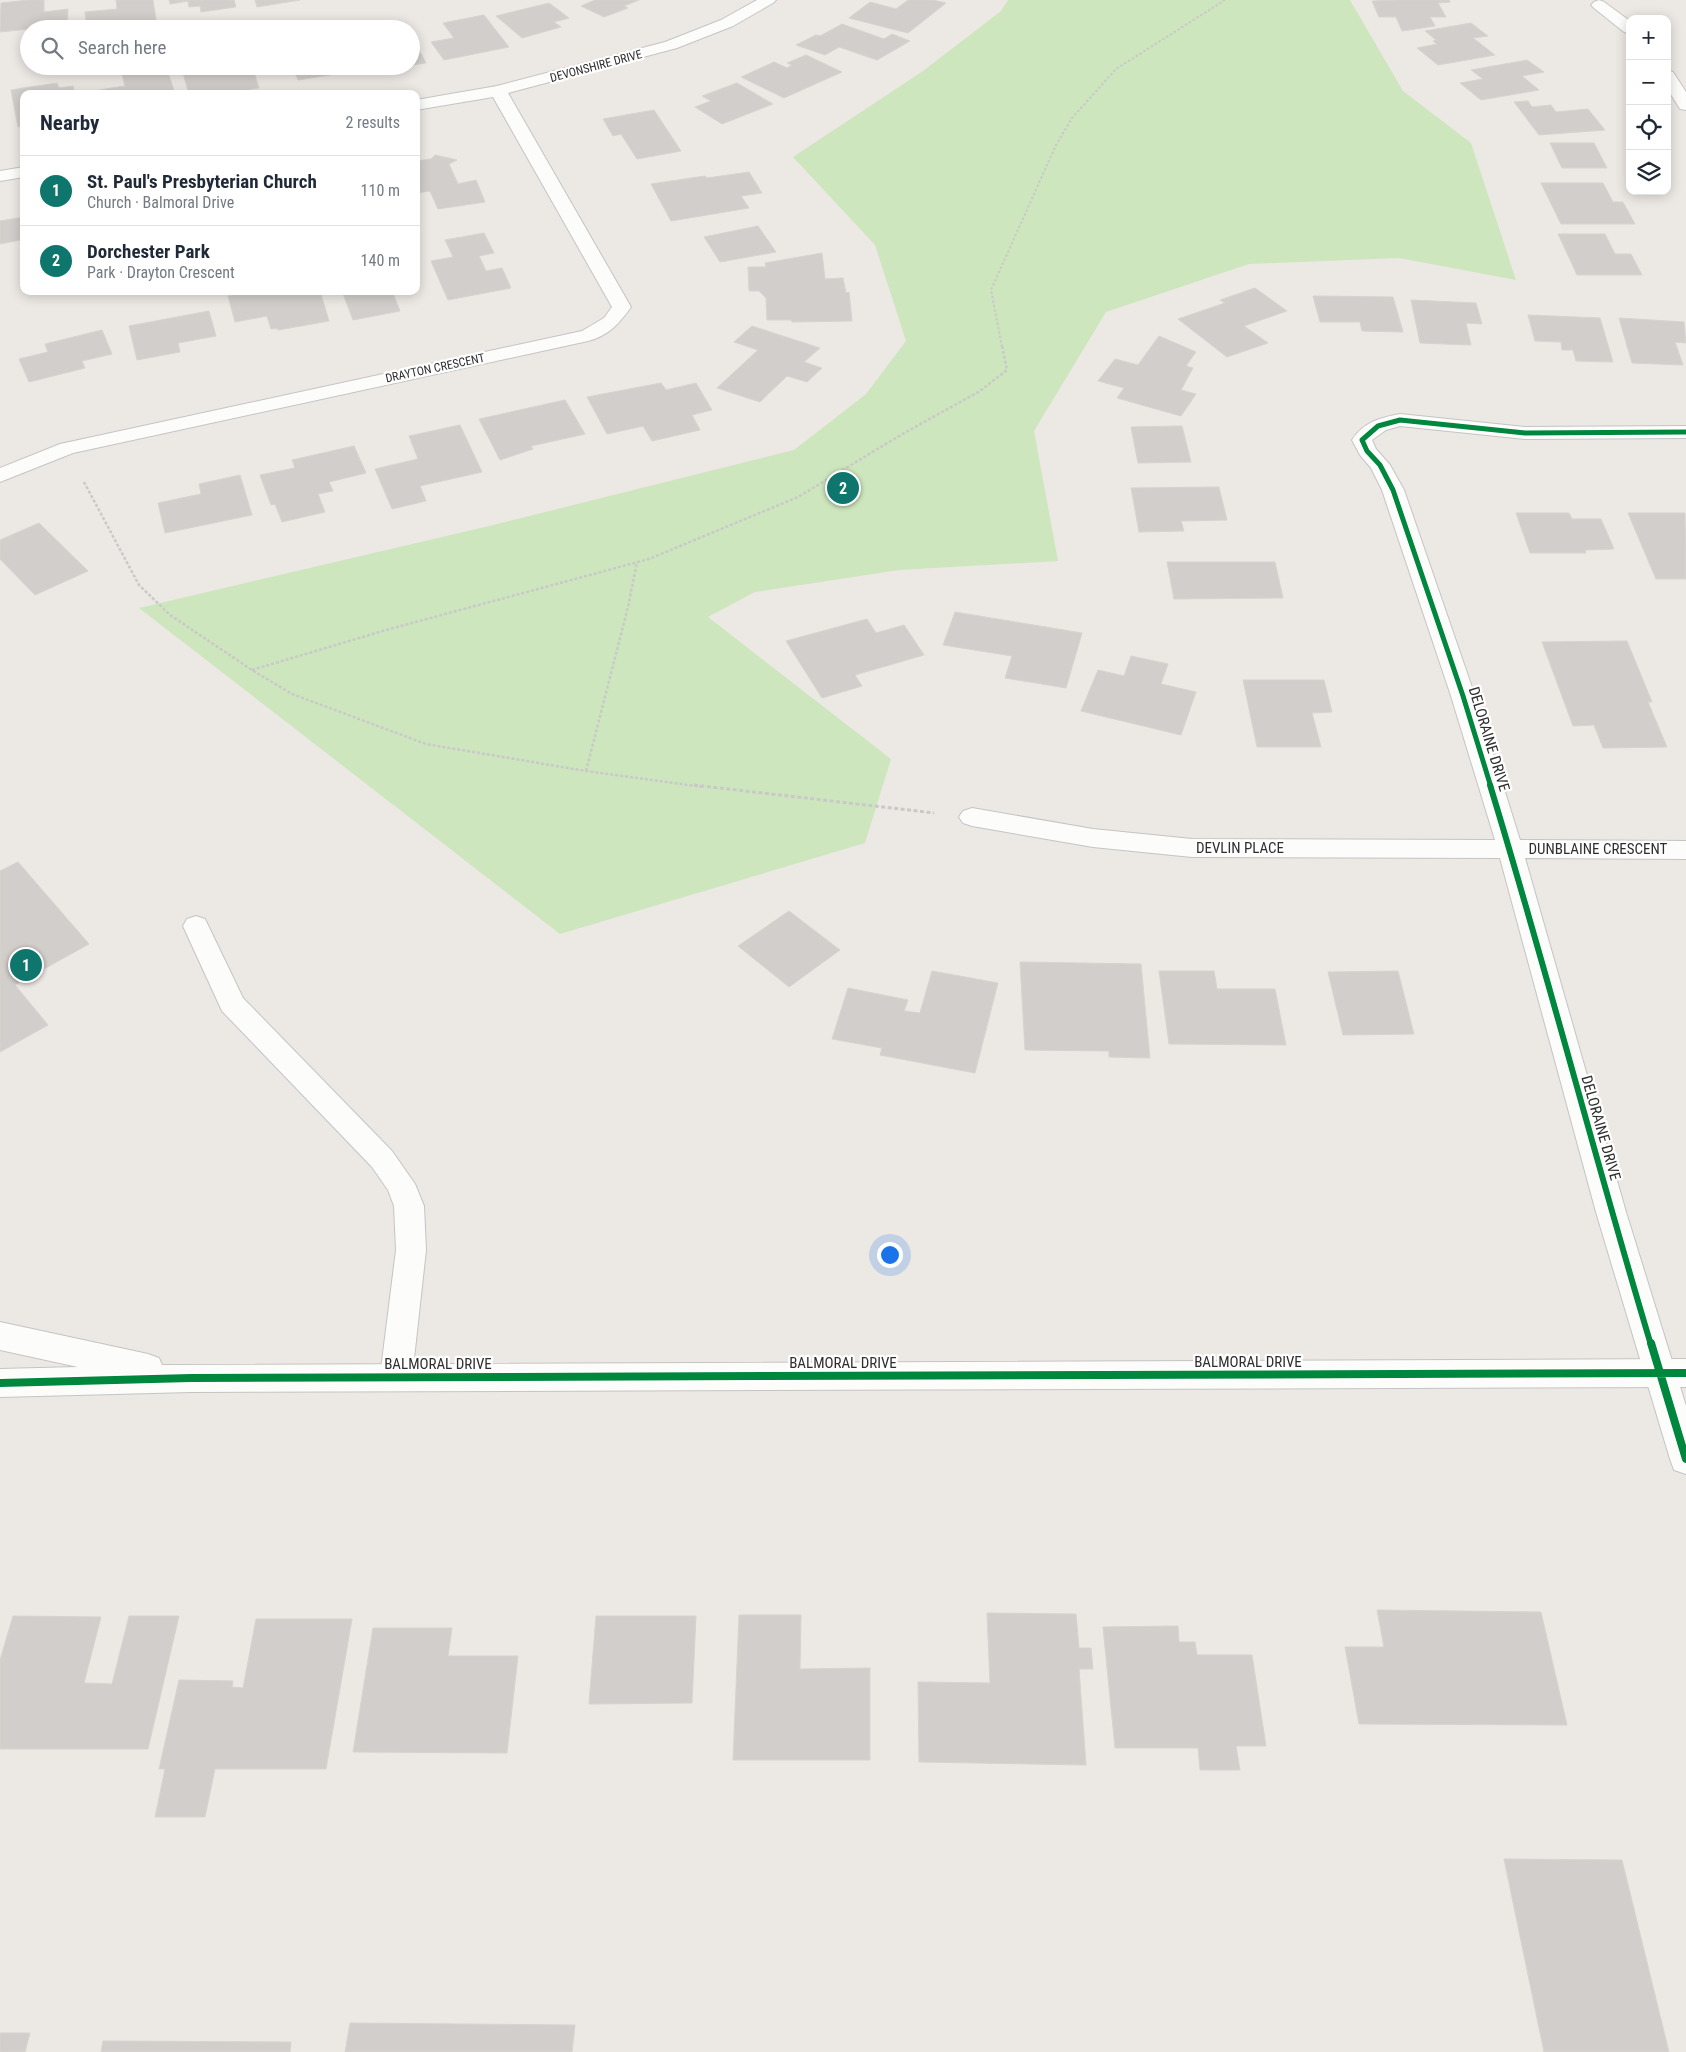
<!DOCTYPE html>
<meta charset="utf-8">
<style>
:root{--surface:#fff;--page:#f2f2f3;--text:#1f2937;--muted:#747a83;--line:#e0e1e3;--accent:#0f766e}
body{margin:0;font-family:"Roboto Condensed",sans-serif;background:var(--page);color:var(--text)}
.controls{position:absolute;right:15px;top:15px;display:grid;overflow:hidden;border-radius:10px;box-shadow:0 2px 12px #0003}
.controls button{width:45px;height:45px;display:grid;place-items:center;padding:0;border:0;border-bottom:1px solid var(--line);background:var(--surface);color:var(--text);font:25px sans-serif}
.you{position:absolute;left:889px;top:1254px;width:18px;height:18px;margin:-12px;border:4px solid #fff;border-radius:50%;background:#1a73e8;box-shadow:0 0 0 8px #1a73e833}
.badge{display:grid;place-items:center;width:32px;height:32px;border-radius:50%;background:var(--accent);color:#fff;font-size:16px;font-weight:700}
.pin{position:absolute;translate:-50% -50%;border:2px solid #fff;box-shadow:0 1px 5px #0006}
.list{margin:0;padding:0;list-style:none}
h2{display:flex;justify-content:space-between;align-items:center;height:65px;margin:0;padding:0 20px;font-size:21px}
h2 small{font-size:16px;font-weight:400;color:var(--muted)}
.list li{display:grid;grid-template-columns:32px 1fr auto;gap:15px;align-items:center;box-sizing:border-box;height:70px;padding:0 20px;border-top:1px solid var(--line)}
.list b{display:block;font-size:19px;white-space:nowrap}
.list p{margin:0;font-size:16px;white-space:nowrap;color:var(--muted)}
.list em{font-size:16px;font-style:normal;color:var(--muted)}
.icon{flex:none;width:28px;height:28px;fill:none;stroke:currentColor;stroke-width:2;stroke-linecap:round;stroke-linejoin:round}
.map{position:relative;flex:none;width:1686px;height:2052px;overflow:hidden}
.search{position:absolute;background:var(--surface);box-shadow:0 2px 12px #0003;left:20px;top:20px;width:400px;height:55px;display:flex;align-items:center;gap:12px;box-sizing:border-box;padding:0 18px;border-radius:28px;color:var(--muted);font-size:19px}
.panel{position:absolute;background:var(--surface);box-shadow:0 2px 12px #0003;left:20px;top:90px;width:400px;height:205px;border-radius:10px}
.map>svg:first-child{display:block}
.green{fill:#cee6be}
.building{fill:#d1cecb;stroke:#d7d4d0}
.lines{fill:none;stroke-linecap:round;stroke-linejoin:round}
.service-casing{stroke:#c5c4c5;stroke-width:2}
.minor-casing{stroke:#c5c4c5;stroke-width:2}
.tertiary-casing{stroke:#c5c4c5;stroke-width:2}
.path-far2{stroke:#c9c9c8;stroke-width:2;stroke-dasharray:2.5 2;stroke-linecap:butt}
.path-far1{stroke:#c9c9c8;stroke-width:2.5;stroke-dasharray:3 2;stroke-linecap:butt}
.path{stroke:#c9c9c8;stroke-width:3;stroke-dasharray:4 2.5;stroke-linecap:butt}
.service{fill:#fcfcfb;fill-rule:evenodd}
.minor{fill:#fcfcfb;fill-rule:evenodd}
.tertiary{fill:#fcfcfb;fill-rule:evenodd}
.cycleway-far2-casing{stroke:#fff;stroke-width:8}
.cycleway-far1-casing{stroke:#fff;stroke-width:9}
.cycleway-casing{stroke:#fff;stroke-width:11}
.cycleway-far2{stroke:#00873e;stroke-width:5}
.cycleway-far1{stroke:#00873e;stroke-width:6}
.cycleway{stroke:#00873e;stroke-width:8}
.labels{text-anchor:middle;stroke-width:4.5;stroke-linejoin:round;paint-order:stroke}
.far-street-label{font-size:12px;fill:#2e2e2e;stroke:#fff}
.street-label{font-size:15px;fill:#2e2e2e;stroke:#fff}
</style>
<div class="map">
<svg width="1686" height="2052" viewBox="0 0 1686 2052">
<rect width="100%" height="100%" fill="#ece8e4"/>
<path class="green" d="M1008,0H1350L1403,91L1471,143L1516,280L1399,258L1249,264L1106,312L1034,431L1058,561L899,570L755,592L708,617L891,759L865,843L560,934L139,608L489,526L794,450L866,394L906,341L875,245L793,157L923,71L1001,11Z"/>
<path class="building" d="M28,0H44V12L68,9L67,25L0,32L1,3Z
M116,0H153L157,26L134,29H87L85,12L117,9Z
M169,0H234L236,7L201,12L200,6L189,7L188,1L170,4Z
M255,0H300L257,7Z
M595,0H639L624,6L628,8L604,17L581,6Z
M908,0H933L946,3L908,33L849,18L870,2L896,9Z
M1396,0H1449L1450,2L1438,3L1446,17H1430L1435,26L1402,31L1396,17H1379L1372,1Z
M549,3L569,18L554,22L561,27L522,38L496,16Z
M484,15L509,47L444,60L431,42L454,38L443,23Z
M1471,23L1488,36L1473,38L1495,55L1438,65L1417,48L1437,44L1433,41L1436,40L1425,31Z
M842,24L884,39L892,34L910,41L877,60L839,47L825,55L796,45L816,35L820,36Z
M417,46L426,63L411,65V47Z
M806,55L842,72L784,98L741,77L774,62L787,68L792,65L787,63Z
M1527,60L1544,72L1522,76L1539,90L1481,100L1460,83L1483,79L1471,70Z
M143,66H166L175,94H100L99,90L125,86L121,70Z
M181,66H227L229,75L254,72L259,88L227,93L226,91L189,94Z
M292,66H340L342,73L298,80Z
M57,83L59,88L73,86L75,94H24V126L18,127L11,90Z
M737,83L773,104L722,124L695,107L711,101L702,96Z
M1528,101L1532,107L1551,105L1556,112L1588,109L1605,130L1539,135L1514,102Z
M654,110L681,151L637,159L621,134L613,136L603,119Z
M1550,143H1594L1607,168H1562Z
M435,155L457,160L449,164L458,184L476,180L485,202L438,209L430,191L416,193V161L431,159Z
M749,172L762,193L741,196L749,208L671,221L651,184L705,176L707,178Z
M1541,183H1603L1613,202H1623L1635,224H1561Z
M24,217V250L21,240L0,244V221Z
M758,226L776,252L720,262L704,237Z
M484,233L494,253L479,256L486,271L502,268L511,288L448,300L431,261L453,257L445,240Z
M1558,234H1605L1615,254H1631L1642,275H1577Z
M822,253L825,279L843,278L846,293L849,292L852,321L792,322L791,320H767L766,298L759,291H749L748,267H766L765,263Z
M1255,288L1287,311L1244,326L1268,343L1227,357L1178,319L1225,303L1220,300Z
M258,291H320L329,321L278,330L277,328L271,329L267,316L235,322L228,296Z
M342,291H392L400,311L353,320Z
M1313,296L1393,297L1403,332L1362,331L1360,322H1320Z
M1411,300L1476,303L1482,324L1466,323L1471,345L1420,343Z
M209,311L216,336L178,343L180,352L137,360L129,326Z
M1528,315L1600,318L1613,362L1576,361L1573,350H1562L1561,342L1535,341Z
M1619,318L1684,322L1686,343L1675,342L1683,365L1632,363Z
M752,326L820,348L804,362L822,368L807,382L787,376L760,402L717,388L758,350L734,342Z
M102,330L112,354L82,361L85,368L29,382L19,359L48,352L45,344Z
M1159,336L1196,352L1186,366L1193,368L1181,390L1196,394L1181,416L1117,398L1124,388L1098,381L1115,359L1138,365Z
M661,383L666,390L696,383L712,410L692,415L700,430L652,441L643,426L607,434L587,397Z
M565,400L585,434L531,446L533,449L500,460L479,419Z
M460,425L482,472L420,486L426,501L392,509L375,469L418,459L409,436Z
M1182,426L1191,462L1138,463L1131,427Z
M354,446L366,473L329,482L333,491L318,494L325,512L282,522L275,504L271,505L260,475L295,468L292,460Z
M240,475L252,515L165,533L158,503L201,494L199,484Z
M1219,487L1227,520L1181,521L1184,531L1139,532L1131,488Z
M1516,513H1569L1572,519H1601L1614,549L1585,550L1586,553H1530Z
M1628,513H1685L1686,579H1656Z
M39,523L88,571L35,595L0,559V540Z
M1167,562H1275L1283,598L1174,599Z
M955,612L1082,633L1066,688L1005,678L1012,656L943,645Z
M867,619L876,633L904,625L924,655L855,675L862,686L822,698L786,641Z
M1627,641L1652,702H1648L1667,747L1603,748L1594,725L1573,726L1542,642Z
M1131,656L1168,664L1161,684L1196,692L1181,735L1081,711L1098,670L1124,676Z
M1243,680H1324L1332,712L1312,713L1321,747H1257Z
M18,862L89,944L15,985L48,1025L0,1052V871Z
M789,911L840,950L789,987L738,946Z
M1020,962L1141,964L1150,1058L1109,1057V1051L1025,1050Z
M932,971L998,983L975,1073L880,1055L882,1048L832,1039L848,988L908,1000L904,1011L920,1013Z
M1159,971H1214L1217,989H1275L1286,1045L1169,1044Z
M1398,971L1414,1034L1343,1035L1328,972Z
M1377,1610L1541,1612L1567,1725L1359,1724L1345,1647H1384Z
M987,1613L1076,1614L1079,1648H1091L1093,1669H1079L1086,1765L919,1762L918,1682L990,1683Z
M739,1615H801L800,1669L870,1668V1760H733Z
M13,1616L101,1617L84,1683L112,1684L129,1616H179L148,1749H0V1660Z
M596,1616H696L692,1703L589,1704Z
M256,1619H352L326,1769H215L205,1817H155L165,1769H159L179,1680L233,1681L232,1687L243,1688Z
M1178,1626L1179,1642H1195L1197,1655H1252L1266,1746H1236L1240,1770H1200L1198,1748H1115L1103,1627Z
M373,1628H452L448,1656H518L507,1753L353,1752Z
M1504,1859L1622,1860L1669,2052H1544Z
M350,2023L575,2025L572,2052H345Z
M0,2033H30L25,2052H0Z
M103,2041L291,2042L290,2052H101Z"/>
<g class="lines">
<defs>
<path id="service" d="M196,916L205,919L243,998L392,1151L415,1184L424,1206L426,1250L412,1377L407,1387L396,1391L385,1387L380,1377L396,1250L394,1206L388,1190L372,1167L222,1011L183,926L187,919Z"/>
<path id="minor" d="M757,0H776L773,3L733,26L677,48L508,93L631,307C620,323 608,336 588,341L73,453L0,482V468L60,444L582,331L604,318L612,307L493,97L416,110V100L497,86L665,42L721,20Z
M1599,0L1604,2L1630,21V34L1624,32L1594,8L1591,5L1594,2Z
M1667,70L1673,72L1686,92V110L1680,109L1667,88Z
M24,167V177L0,181V171Z
M1400,414L1525,427L1686,426V438L1525,439L1400,426L1386,430L1372,440L1376,449L1390,465L1404,490L1475,696L1520,840L1686,841V859L1525,858L1626,1212L1686,1406V1474L1674,1470L1670,1459L1596,1212L1500,858L1192,857L1093,847L972,826L963,823L959,817L963,811L972,808L1093,829L1192,839L1495,840L1451,696L1382,490L1371,468L1360,455L1352,440C1364,422 1379,418 1400,414Z"/>
<path id="tertiary" d="M0,1322L148,1354L159,1358L162,1365L1686,1359V1387L191,1392L0,1397V1369L78,1367L0,1350Z"/>
</defs>
<use href="#service" class="service-casing"/>
<use href="#minor" class="minor-casing"/>
<use href="#tertiary" class="tertiary-casing"/>
<path class="path-far2" d="M1002,347L991,290L1056,145L1072,118L1116,69L1225,0"/>
<path class="path-far1" d="M84,482L139,585L170,615L252,670L292,694L426,744L586,771L703,787
M252,670L386,630L649,559L798,497L899,436L980,391L1007,370L1002,346
M586,771L628,607L637,562"/>
<path class="path" d="M694,785L934,813"/>
<use href="#service" class="service"/>
<use href="#minor" class="minor"/>
<use href="#tertiary" class="tertiary"/>
<defs>
<path id="cycleway-far2" d="M1491,787L1463,696L1393,490L1380,465L1367,451L1362,440L1378,426L1400,420L1525,433L1686,432"/>
<path id="cycleway-far1" d="M1490,785C1547,971 1595,1159 1651,1345"/>
<path id="cycleway" d="M1651,1343L1686,1459
M0,1383L191,1378L1686,1373"/>
</defs>
<use href="#cycleway-far2" class="cycleway-far2-casing"/>
<use href="#cycleway-far1" class="cycleway-far1-casing"/>
<use href="#cycleway" class="cycleway-casing"/>
<use href="#cycleway-far2" class="cycleway-far2"/>
<use href="#cycleway-far1" class="cycleway-far1"/>
<use href="#cycleway" class="cycleway"/>
</g>
<g class="labels">
<g class="far-street-label">
<text transform="translate(596 66) rotate(-15)" y="4">DEVONSHIRE DRIVE</text>
<text transform="translate(435 368) rotate(-12)" y="4">DRAYTON CRESCENT</text>
</g>
<g class="street-label">
<text transform="translate(1489 739) rotate(73)" y="5">DELORAINE DRIVE</text>
<text x="1240" y="853">DEVLIN PLACE</text>
<text x="1598" y="854">DUNBLAINE CRESCENT</text>
<text transform="translate(1601 1128) rotate(74)" y="5">DELORAINE DRIVE</text>
<text x="1248" y="1367">BALMORAL DRIVE</text>
<text x="843" y="1368">BALMORAL DRIVE</text>
<text x="438" y="1369">BALMORAL DRIVE</text>
</g>
</g>
</svg>
<div class="controls">
<button>+</button>
<button>−</button>
<button><svg class="icon" aria-label="locate" viewBox="0 0 24 24"><circle cx="12" cy="12" r="6"/><path d="M12 2v4M12 18v4M2 12h4M18 12h4"/></svg></button>
<button><svg class="icon" aria-label="layers" viewBox="0 0 24 24"><path d="M12 4l9 5-9 5-9-5zM3 14l9 5 9-5"/></svg></button>
</div>
<div class="you"></div>
<div class="pin badge" style="left:26px;top:965px">1</div>
<div class="pin badge" style="left:843px;top:488px">2</div>
<div class="search"><svg class="icon" aria-label="search" viewBox="0 0 24 24"><circle cx="10" cy="10" r="6"/><path d="M15 15l6 6"/></svg>Search here</div>
<section class="panel">
<h2>Nearby<small>2 results</small></h2>
<ul class="list">
<li><span class="badge">1</span><div><b>St. Paul's Presbyterian Church</b><p>Church · Balmoral Drive</p></div><em>110 m</em></li>
<li><span class="badge">2</span><div><b>Dorchester Park</b><p>Park · Drayton Crescent</p></div><em>140 m</em></li>
</ul>
</section>
</div>
